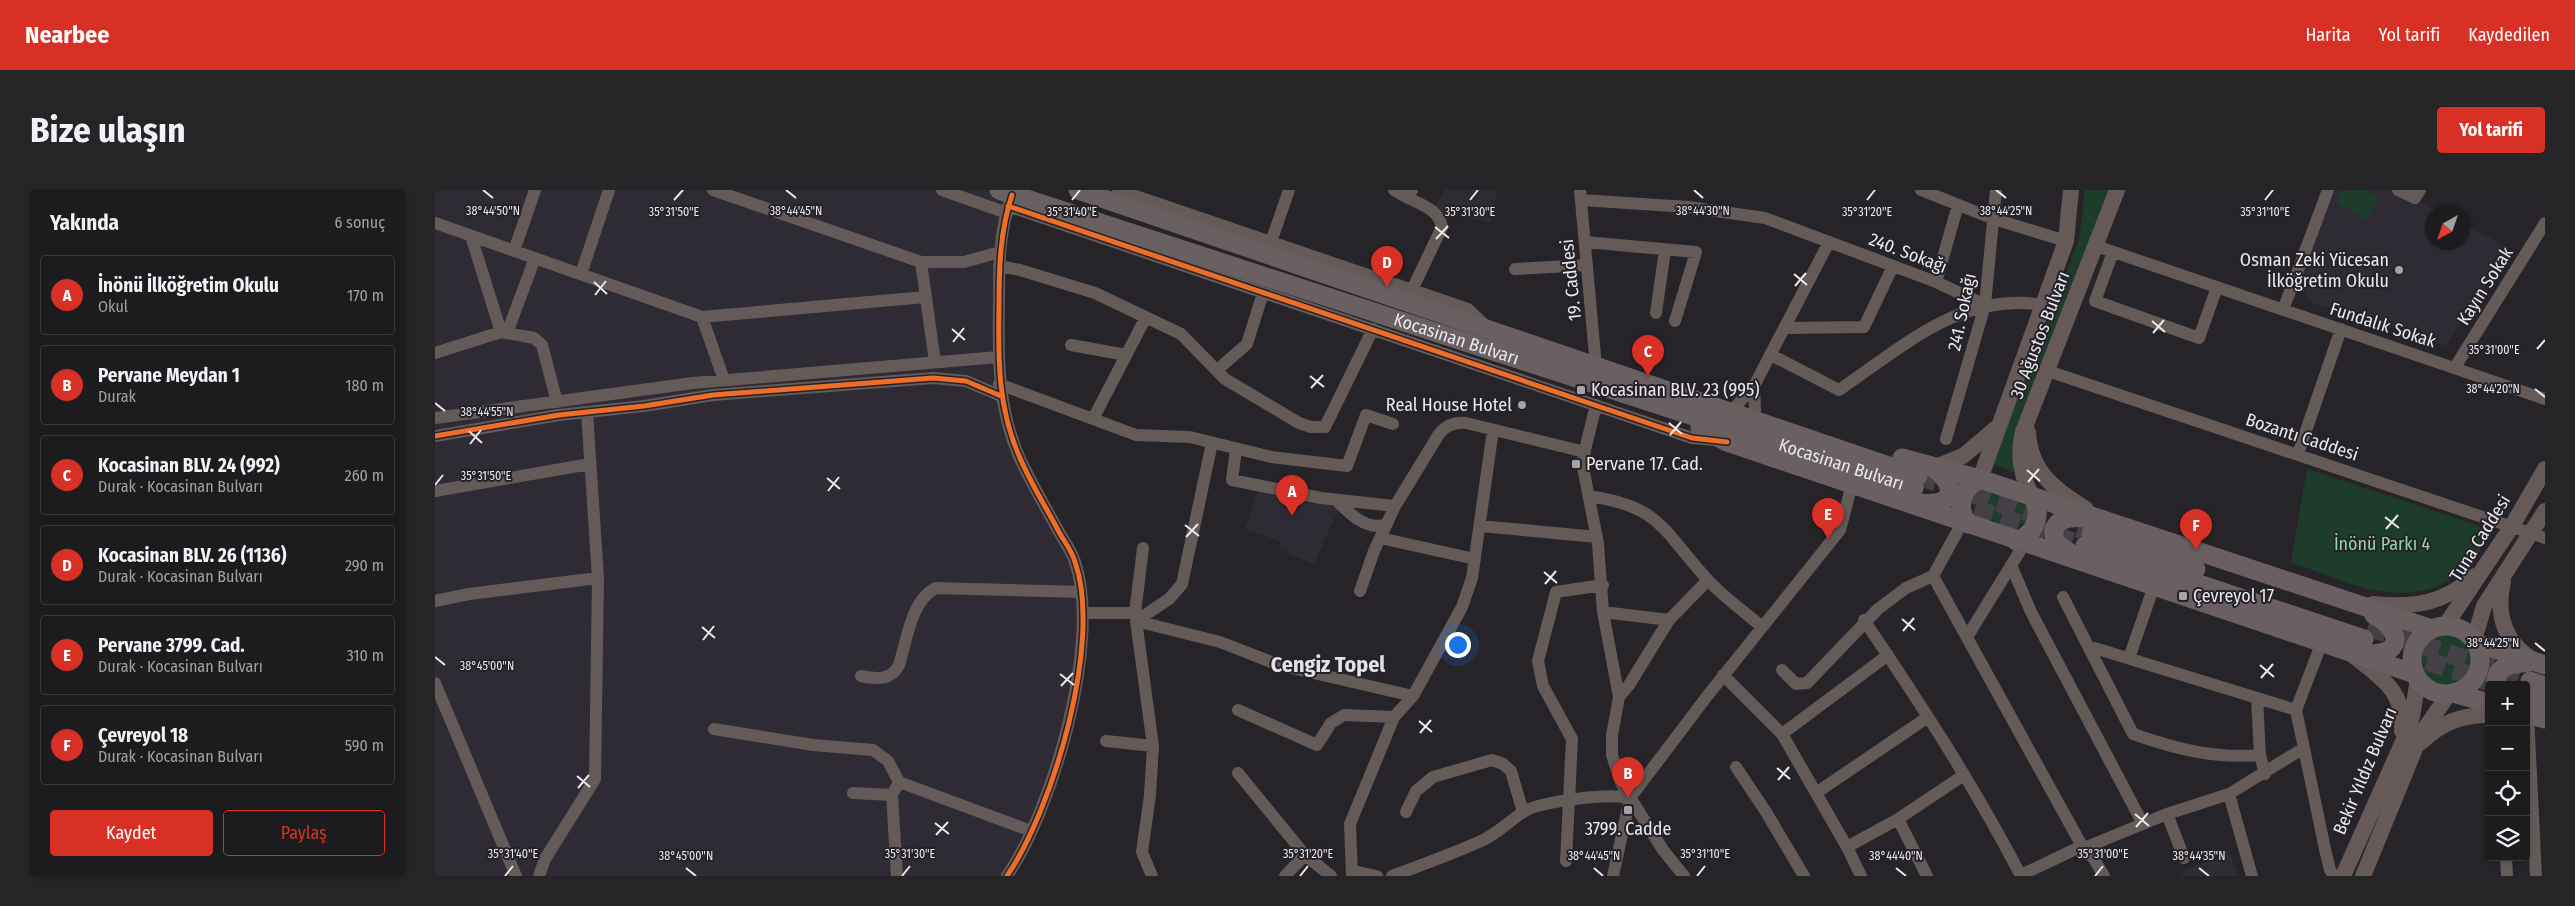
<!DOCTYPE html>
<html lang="tr">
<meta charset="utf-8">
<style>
:root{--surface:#1c1b1e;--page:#252427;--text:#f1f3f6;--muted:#a0a1a4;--line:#3a393c;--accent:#d93025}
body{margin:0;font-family:"Fira Sans Condensed",sans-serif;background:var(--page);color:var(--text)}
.controls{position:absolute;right:15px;bottom:15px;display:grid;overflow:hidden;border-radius:5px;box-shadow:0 1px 4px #0004}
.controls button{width:45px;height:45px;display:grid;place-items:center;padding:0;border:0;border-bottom:1px solid var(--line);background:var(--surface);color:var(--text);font:25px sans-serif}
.compass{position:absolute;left:1990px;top:15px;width:45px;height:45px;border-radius:50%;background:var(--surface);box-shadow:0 1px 4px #0004;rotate:220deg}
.you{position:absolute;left:1022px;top:454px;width:18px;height:18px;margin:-12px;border:4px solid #fff;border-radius:50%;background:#1a73e8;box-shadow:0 0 0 8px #1a73e833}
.badge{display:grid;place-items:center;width:32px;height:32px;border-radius:50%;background:var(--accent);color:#fff;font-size:16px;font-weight:700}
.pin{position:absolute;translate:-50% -41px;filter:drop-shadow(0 1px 2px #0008)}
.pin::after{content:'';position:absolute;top:26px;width:18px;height:15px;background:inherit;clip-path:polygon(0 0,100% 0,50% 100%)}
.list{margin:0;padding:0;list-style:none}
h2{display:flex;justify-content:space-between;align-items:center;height:65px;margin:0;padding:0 20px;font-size:21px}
h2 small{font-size:16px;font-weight:400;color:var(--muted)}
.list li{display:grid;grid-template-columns:32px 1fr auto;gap:15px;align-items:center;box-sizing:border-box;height:80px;margin:0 10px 10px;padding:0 10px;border:1px solid var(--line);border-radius:5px}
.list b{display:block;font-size:19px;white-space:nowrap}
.list p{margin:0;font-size:16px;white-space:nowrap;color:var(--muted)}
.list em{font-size:16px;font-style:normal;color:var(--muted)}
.actions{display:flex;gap:10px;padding:15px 20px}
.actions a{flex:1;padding:11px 0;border:1px solid var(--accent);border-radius:5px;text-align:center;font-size:18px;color:var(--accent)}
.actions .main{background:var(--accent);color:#fff}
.icon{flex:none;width:28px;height:28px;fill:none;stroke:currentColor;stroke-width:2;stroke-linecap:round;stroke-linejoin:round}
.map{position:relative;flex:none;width:2110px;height:686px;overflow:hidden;border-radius:5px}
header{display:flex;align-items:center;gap:30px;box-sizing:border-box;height:70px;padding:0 25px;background:var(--accent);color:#fff}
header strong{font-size:24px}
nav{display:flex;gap:28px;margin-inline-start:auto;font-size:18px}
.intro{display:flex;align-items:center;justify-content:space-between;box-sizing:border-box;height:120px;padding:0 30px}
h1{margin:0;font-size:35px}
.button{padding:12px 22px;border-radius:5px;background:var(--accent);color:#fff;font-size:18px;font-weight:700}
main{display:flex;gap:30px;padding:0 30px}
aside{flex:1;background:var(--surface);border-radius:5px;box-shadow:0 1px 4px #0004}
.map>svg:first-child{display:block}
.built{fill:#2f2b35}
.green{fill:#1d3c2b}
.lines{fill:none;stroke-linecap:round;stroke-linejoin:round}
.highway-tunnel{stroke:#434145;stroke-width:19;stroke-dasharray:19 9;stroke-linecap:butt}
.minor{stroke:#645a58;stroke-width:12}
.major{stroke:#665a59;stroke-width:16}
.highway{stroke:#6a6061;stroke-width:19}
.cycleway-casing{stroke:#252329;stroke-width:8}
.cycleway{stroke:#ee6e29;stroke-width:5}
.ticks{fill:none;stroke:#e9e8ec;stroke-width:2}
.poi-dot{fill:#a5a3a7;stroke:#252329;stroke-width:2}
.labels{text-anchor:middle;stroke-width:4;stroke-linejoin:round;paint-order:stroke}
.street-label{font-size:18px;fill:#e9e8ec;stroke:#252329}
.poi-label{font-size:18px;fill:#e9e8ec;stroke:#252329;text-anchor:start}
.park-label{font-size:18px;fill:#8fd5a9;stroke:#252329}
.district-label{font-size:22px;font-weight:bold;fill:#e4e1e9;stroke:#252329}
.ticks-label{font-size:12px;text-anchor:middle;fill:#e9e8ec;stroke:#252329;stroke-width:4;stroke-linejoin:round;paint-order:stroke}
</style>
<header>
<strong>Nearbee</strong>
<nav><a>Harita</a><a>Yol tarifi</a><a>Kaydedilen</a></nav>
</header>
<div class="intro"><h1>Bize ulaşın</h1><a class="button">Yol tarifi</a></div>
<main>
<aside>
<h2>Yakında<small>6 sonuç</small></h2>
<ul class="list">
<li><span class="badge">A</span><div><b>İnönü İlköğretim Okulu</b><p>Okul</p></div><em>170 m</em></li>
<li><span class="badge">B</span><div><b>Pervane Meydan 1</b><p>Durak</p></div><em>180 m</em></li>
<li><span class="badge">C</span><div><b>Kocasinan BLV. 24 (992)</b><p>Durak · Kocasinan Bulvarı</p></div><em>260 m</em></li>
<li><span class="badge">D</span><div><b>Kocasinan BLV. 26 (1136)</b><p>Durak · Kocasinan Bulvarı</p></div><em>290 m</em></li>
<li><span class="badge">E</span><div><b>Pervane 3799. Cad.</b><p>Durak · Kocasinan Bulvarı</p></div><em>310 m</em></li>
<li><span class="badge">F</span><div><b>Çevreyol 18</b><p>Durak · Kocasinan Bulvarı</p></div><em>590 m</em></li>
</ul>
<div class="actions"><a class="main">Kaydet</a><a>Paylaş</a></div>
</aside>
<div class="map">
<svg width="2110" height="686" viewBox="0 0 2110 686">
<rect width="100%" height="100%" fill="#262428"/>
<path class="built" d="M0,0H577L566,46L572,232L641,371L647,427L626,557L572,686H0Z
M1009,0H1063L1055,33L999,19Z
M1892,0H1962L2006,22H1998V52H2028V34L2066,54L2069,66L2011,156L1875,112L1865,94Z
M825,296L906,314L879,374L843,359L846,352L810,339Z
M1794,662L1804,686H1748L1747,681Z"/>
<path class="green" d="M1650,0H1675L1585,229V285L1557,274L1644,50Z
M1908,0H1930L1944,7L1932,30L1901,13Z
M1872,279L2044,336L2050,342C2053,354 2040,367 2032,375C1979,428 1915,393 1856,372Z
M1551,298L1597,312L1591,332C1573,344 1522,321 1551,298Z
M1985 470a26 26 0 1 1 52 0a26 26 0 1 1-52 0Z"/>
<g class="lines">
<path class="highway-tunnel" d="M1483,286L1656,343
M1513,310L1650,356
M1933,437L2095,491
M1992,471L2064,495"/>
<path class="minor" d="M278,0L486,72H529L565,62
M507,0L572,23
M683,0L1033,119L1051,136
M959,0L973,8L977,0
M1145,0L1161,177
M1486,0L1559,29L1631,51
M1963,0L1980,8L1985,0
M973,8C987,15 1004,20 1007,37L977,100
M1146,10L1253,17L1330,28L1501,92L1550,115
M573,16L1257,248L1280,250
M0,33L267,127L490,107
M36,46L66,142
M836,52L854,0
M1150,52L1261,62L1240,131
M1661,56L2110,209
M79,61L100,0
M1678,62L1660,111L1764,148L1782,97
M486,72L500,172
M564,76L585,80L660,103L746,144L790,189L864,233L876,237H890L938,139
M1080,79L1152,75
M146,84L174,0
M1501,92L1523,15
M1848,120L1893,0
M1221,123L1230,60
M267,127L289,190
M1351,138L1429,137L1458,76
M72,143L100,68
M636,155L691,165
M0,163L66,142L99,148L107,155L122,212
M1336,165L1404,200C1468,157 1526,101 1608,115
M2020,177L2110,33
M782,180L812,154L828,103
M1613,181L2110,348
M564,194L701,245L755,247L836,267L912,276L931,225L958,234
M1319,196L1320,221
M1161,215L1147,272L1163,354L1168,422L1184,507L1177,545V565L1186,593L1228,660L1249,686
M1302,215L1319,196L1394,52
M0,228L258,193L563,167
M658,229L711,127
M0,246L124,225L209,216L278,205L498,188L531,191L566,206
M1511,249L1550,115L1561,0
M801,259L797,290L886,308L960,316
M1863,264L1906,139
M0,301L155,274
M1154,306C1227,317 1227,340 1272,389C1288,407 1309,421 1327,437
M901,310C914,323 932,342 952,334
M1527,333L1498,386L1647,656L1659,669L1669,686
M1045,336L1162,347
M945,348L1040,369
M708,358L700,423L718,556L715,605L707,662L717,686
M1576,375L1596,422L1708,634
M925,401L939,361L960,316L1004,244C1011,235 1020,232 1031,233L1150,262
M1628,407L1698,544C1741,559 1780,569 1825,565
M0,411L34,404L163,388
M1168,422L1234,430
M648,423H700
M1429,430C1485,513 1540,597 1586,686
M701,431L785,452L844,475L978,506
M701,431L734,409L747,394L777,253
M1532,447L1585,361L1581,351
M1887,452L1861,520L1890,659L1895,680L1899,686
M1653,456L1861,520
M1694,468L1719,396
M1347,480L1361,494L1372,493L1443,419L1471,398L1498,386
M1288,485L1347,544L1412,657L1426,686
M426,486C441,489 456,491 464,475C472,450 476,410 501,398L646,402
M0,493L81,686
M1184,507L1194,495L1234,430L1273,390
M1822,508L1825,565L1830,584
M803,520L882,555L896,533L909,525L959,527L978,506L1027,417L1037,388L1058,240
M2093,525L2101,686
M279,539L378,555L438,560L453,571L464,592L596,641
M1347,544L1453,465
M671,551L718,556
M1301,577L1331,622L1369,686
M803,583L870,665L896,686
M418,603L457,605
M1381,603L1493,527
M1794,604L1817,686
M971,622L981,601L998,587L1057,570L1068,574L1076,581L1088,622
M1732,624L1749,668
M1463,629L1492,686
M1412,657L1463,629L1529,585
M1649,658L1732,624L1794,604L1869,558
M2071,667L2072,686
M1131,671L1137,549L1108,496L1103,471L1121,402L1168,395
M918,681L942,686
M1586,685L1647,656
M104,686L110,669L160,589L163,388L152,222
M462,686L457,605L464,592
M572,686C618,619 667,451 640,372C637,362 630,352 624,342C611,318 597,294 585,269C562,217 563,166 564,110C564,76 564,42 576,9
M850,686L870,665
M917,686L915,634L959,527
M957,686C987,675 1017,664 1046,651C1062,644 1073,632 1087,623C1103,611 1175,603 1195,608
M1178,686L1195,608L1273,505L1405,340L1417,294"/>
<path class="major" d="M1593,242C1595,282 1620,300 1651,319
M1498,278L1528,266L1560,239
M1545,289L1631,51L1636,0
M1597,306C1586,286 1582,265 1588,242L1682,0
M2068,391C2061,423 2068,451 2097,469
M1938,414C1980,418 2007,414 2040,386
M2010,436L2077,336L2110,279
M2039,450L2049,416L2110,321
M1919,466C1947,489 1970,501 1967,541
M1985,553C2006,533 2025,525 2054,525
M1908,686L1971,545L1977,527L1983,489
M1928,686L1986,544L2014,504"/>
<g class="highway">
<path id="s1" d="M564,0L1479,298"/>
<path d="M643,0L1483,286"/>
<path d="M1265,238L1292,252L1980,484"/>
<path d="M1467,268L1545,289L1997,439"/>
<path d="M1480,313C1487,313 1494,314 1501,313C1525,308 1512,286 1498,278"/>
<path d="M1533,334C1521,318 1526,298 1545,289"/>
<path d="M1656,343L1761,379"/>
<path d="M1581,351C1601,344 1608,324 1597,306"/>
<path d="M1650,356L1929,449"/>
<path d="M1638,365L1621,353C1612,330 1633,326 1650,328"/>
<circle cx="2011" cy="470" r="34"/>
<path d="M2040,453L2110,475"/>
<path d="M1930,463C1966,468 1970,441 1939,425"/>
<path d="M2095,491L2110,496"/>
<path d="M2061,495C2060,474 2079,474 2095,472"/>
<path d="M2018,503L2054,513"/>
<path d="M2091,504L2110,511"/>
<path d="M2091,524L2110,529"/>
</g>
<defs>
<path id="cycleway" d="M573,16L1257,248L1292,252
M0,246L124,225L209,216L278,205L498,188L531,191L566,206
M572,686C618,619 668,451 640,372C637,361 629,351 624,342C611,317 596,294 585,268C563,219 563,170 564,117C564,78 565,41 577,5"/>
</defs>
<use href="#cycleway" class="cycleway-casing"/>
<use href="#cycleway" class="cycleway"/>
</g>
<path class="ticks" d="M48,0L58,8M351,0L361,8M1259,0L1268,8M1561,0L1571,8M239,10L248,0M637,10L645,0M1035,10L1043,0M1432,10L1440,0M1830,10L1838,0M1000,37L1014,48M1001,49L1013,36M1359,84L1372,95M159,92L172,104M1360,96L1371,83M160,105L171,91M1717,131L1730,142M517,139L530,150M1718,143L1729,130M518,152L529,138M2102,159L2110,150M875,186L889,197M876,198L888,185M2100,199L2110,207M0,213L10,221M1234,233L1247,244M34,241L47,253M1235,245L1246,232M35,254L46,240M1592,280L1605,291M392,288L405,299M1593,292L1604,279M0,295L8,285M393,301L404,287M1950,327L1964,338M750,335L764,346M1951,339L1963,325M751,347L763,334M1109,382L1122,393M1110,394L1121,381M1467,429L1480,440M267,437L280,448M1468,441L1479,428M268,450L279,436M2100,453L2110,461M0,467L10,475M1825,475L1839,487M625,484L639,495M1826,488L1838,474M626,496L638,483M984,531L997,542M985,543L996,530M1342,578L1355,589M142,586L155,597M1343,590L1354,577M143,598L154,585M1700,624L1714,636M500,633L514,644M1701,637L1713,623M501,645L513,632M251,678L261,686M1159,678L1168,686M1461,678L1471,686M1764,678L1774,686M70,686L78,676M467,686L475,676M865,686L873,676M1262,686L1270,676M1660,686L1668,676"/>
<g class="poi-dot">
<circle cx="1964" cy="80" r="5"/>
<rect x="1141" y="195" width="10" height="10" rx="2.5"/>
<circle cx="1087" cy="215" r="5"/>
<rect x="1136" y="269" width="10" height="10" rx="2.5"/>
<rect x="1743" y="401" width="10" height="10" rx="2.5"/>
<rect x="1188" y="615" width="10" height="10" rx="2.5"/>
</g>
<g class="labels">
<g class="street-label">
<text transform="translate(1473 63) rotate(21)" y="6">240. Sokağı</text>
<text transform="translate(1136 90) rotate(-96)" y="6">19. Caddesi</text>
<text transform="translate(2050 96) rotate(-58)" y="6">Kayın Sokak</text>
<text transform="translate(1527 122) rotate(-78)" y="6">241. Sokağı</text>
<text transform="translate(1948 135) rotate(18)" y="6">Fundalık Sokak</text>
<text transform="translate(1605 145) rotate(-69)" y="6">30 Ağustos Bulvarı</text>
<text dy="6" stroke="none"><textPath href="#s1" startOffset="481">Kocasinan Bulvarı</textPath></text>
<text transform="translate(1867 247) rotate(18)" y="6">Bozantı Caddesi</text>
<text dy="6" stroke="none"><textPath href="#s1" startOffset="886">Kocasinan Bulvarı</textPath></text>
<text transform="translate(2045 348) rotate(-58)" y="6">Tuna Caddesi</text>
<text transform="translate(1930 581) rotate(-67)" y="6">Bekir Yıldız Bulvarı</text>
</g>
<g class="poi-label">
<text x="1954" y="76" text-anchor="end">Osman Zeki Yücesan<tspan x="1954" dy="21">İlköğretim Okulu</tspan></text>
<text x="1156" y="206">Kocasinan BLV. 23 (995)</text>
<text x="1077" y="221" text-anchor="end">Real House Hotel</text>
<text x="1151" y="280">Pervane 17. Cad.</text>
<text x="1758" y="412">Çevreyol 17</text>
<text x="1193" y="645" text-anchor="middle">3799. Cadde</text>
</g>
<g class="park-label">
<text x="1947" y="360">İnönü Parkı 4</text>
</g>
<g class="district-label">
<text x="893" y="482">Cengiz Topel</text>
</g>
</g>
<g class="ticks-label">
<text x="58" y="25">38°44'50"N</text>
<text x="361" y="25">38°44'45"N</text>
<text x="1268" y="25">38°44'30"N</text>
<text x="1571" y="25">38°44'25"N</text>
<text x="239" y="26">35°31'50"E</text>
<text x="637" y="26">35°31'40"E</text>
<text x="1035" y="26">35°31'30"E</text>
<text x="1432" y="26">35°31'20"E</text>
<text x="1830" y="26">35°31'10"E</text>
<text x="2059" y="164">35°31'00"E</text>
<text x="2058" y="203">38°44'20"N</text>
<text x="52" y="226">38°44'55"N</text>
<text x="51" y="290">35°31'50"E</text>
<text x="2058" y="457">38°44'25"N</text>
<text x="52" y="480">38°45'00"N</text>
<text x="78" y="668">35°31'40"E</text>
<text x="475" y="668">35°31'30"E</text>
<text x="873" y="668">35°31'20"E</text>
<text x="1270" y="668">35°31'10"E</text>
<text x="1668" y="668">35°31'00"E</text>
<text x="251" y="670">38°45'00"N</text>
<text x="1159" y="670">38°44'45"N</text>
<text x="1461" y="670">38°44'40"N</text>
<text x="1764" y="670">38°44'35"N</text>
</g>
</svg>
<div class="controls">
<button>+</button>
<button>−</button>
<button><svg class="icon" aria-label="locate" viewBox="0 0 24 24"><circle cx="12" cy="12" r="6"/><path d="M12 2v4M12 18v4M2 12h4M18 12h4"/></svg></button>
<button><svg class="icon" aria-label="layers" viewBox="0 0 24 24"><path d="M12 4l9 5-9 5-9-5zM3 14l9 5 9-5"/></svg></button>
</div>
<svg class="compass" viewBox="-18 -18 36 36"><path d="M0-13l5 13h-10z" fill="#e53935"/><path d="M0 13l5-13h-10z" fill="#a0a1a4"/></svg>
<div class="you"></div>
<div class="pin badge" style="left:857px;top:326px">A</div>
<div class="pin badge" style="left:1193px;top:608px">B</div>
<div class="pin badge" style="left:1213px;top:186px">C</div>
<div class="pin badge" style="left:952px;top:97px">D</div>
<div class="pin badge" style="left:1393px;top:349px">E</div>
<div class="pin badge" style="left:1761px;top:360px">F</div>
</div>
</main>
